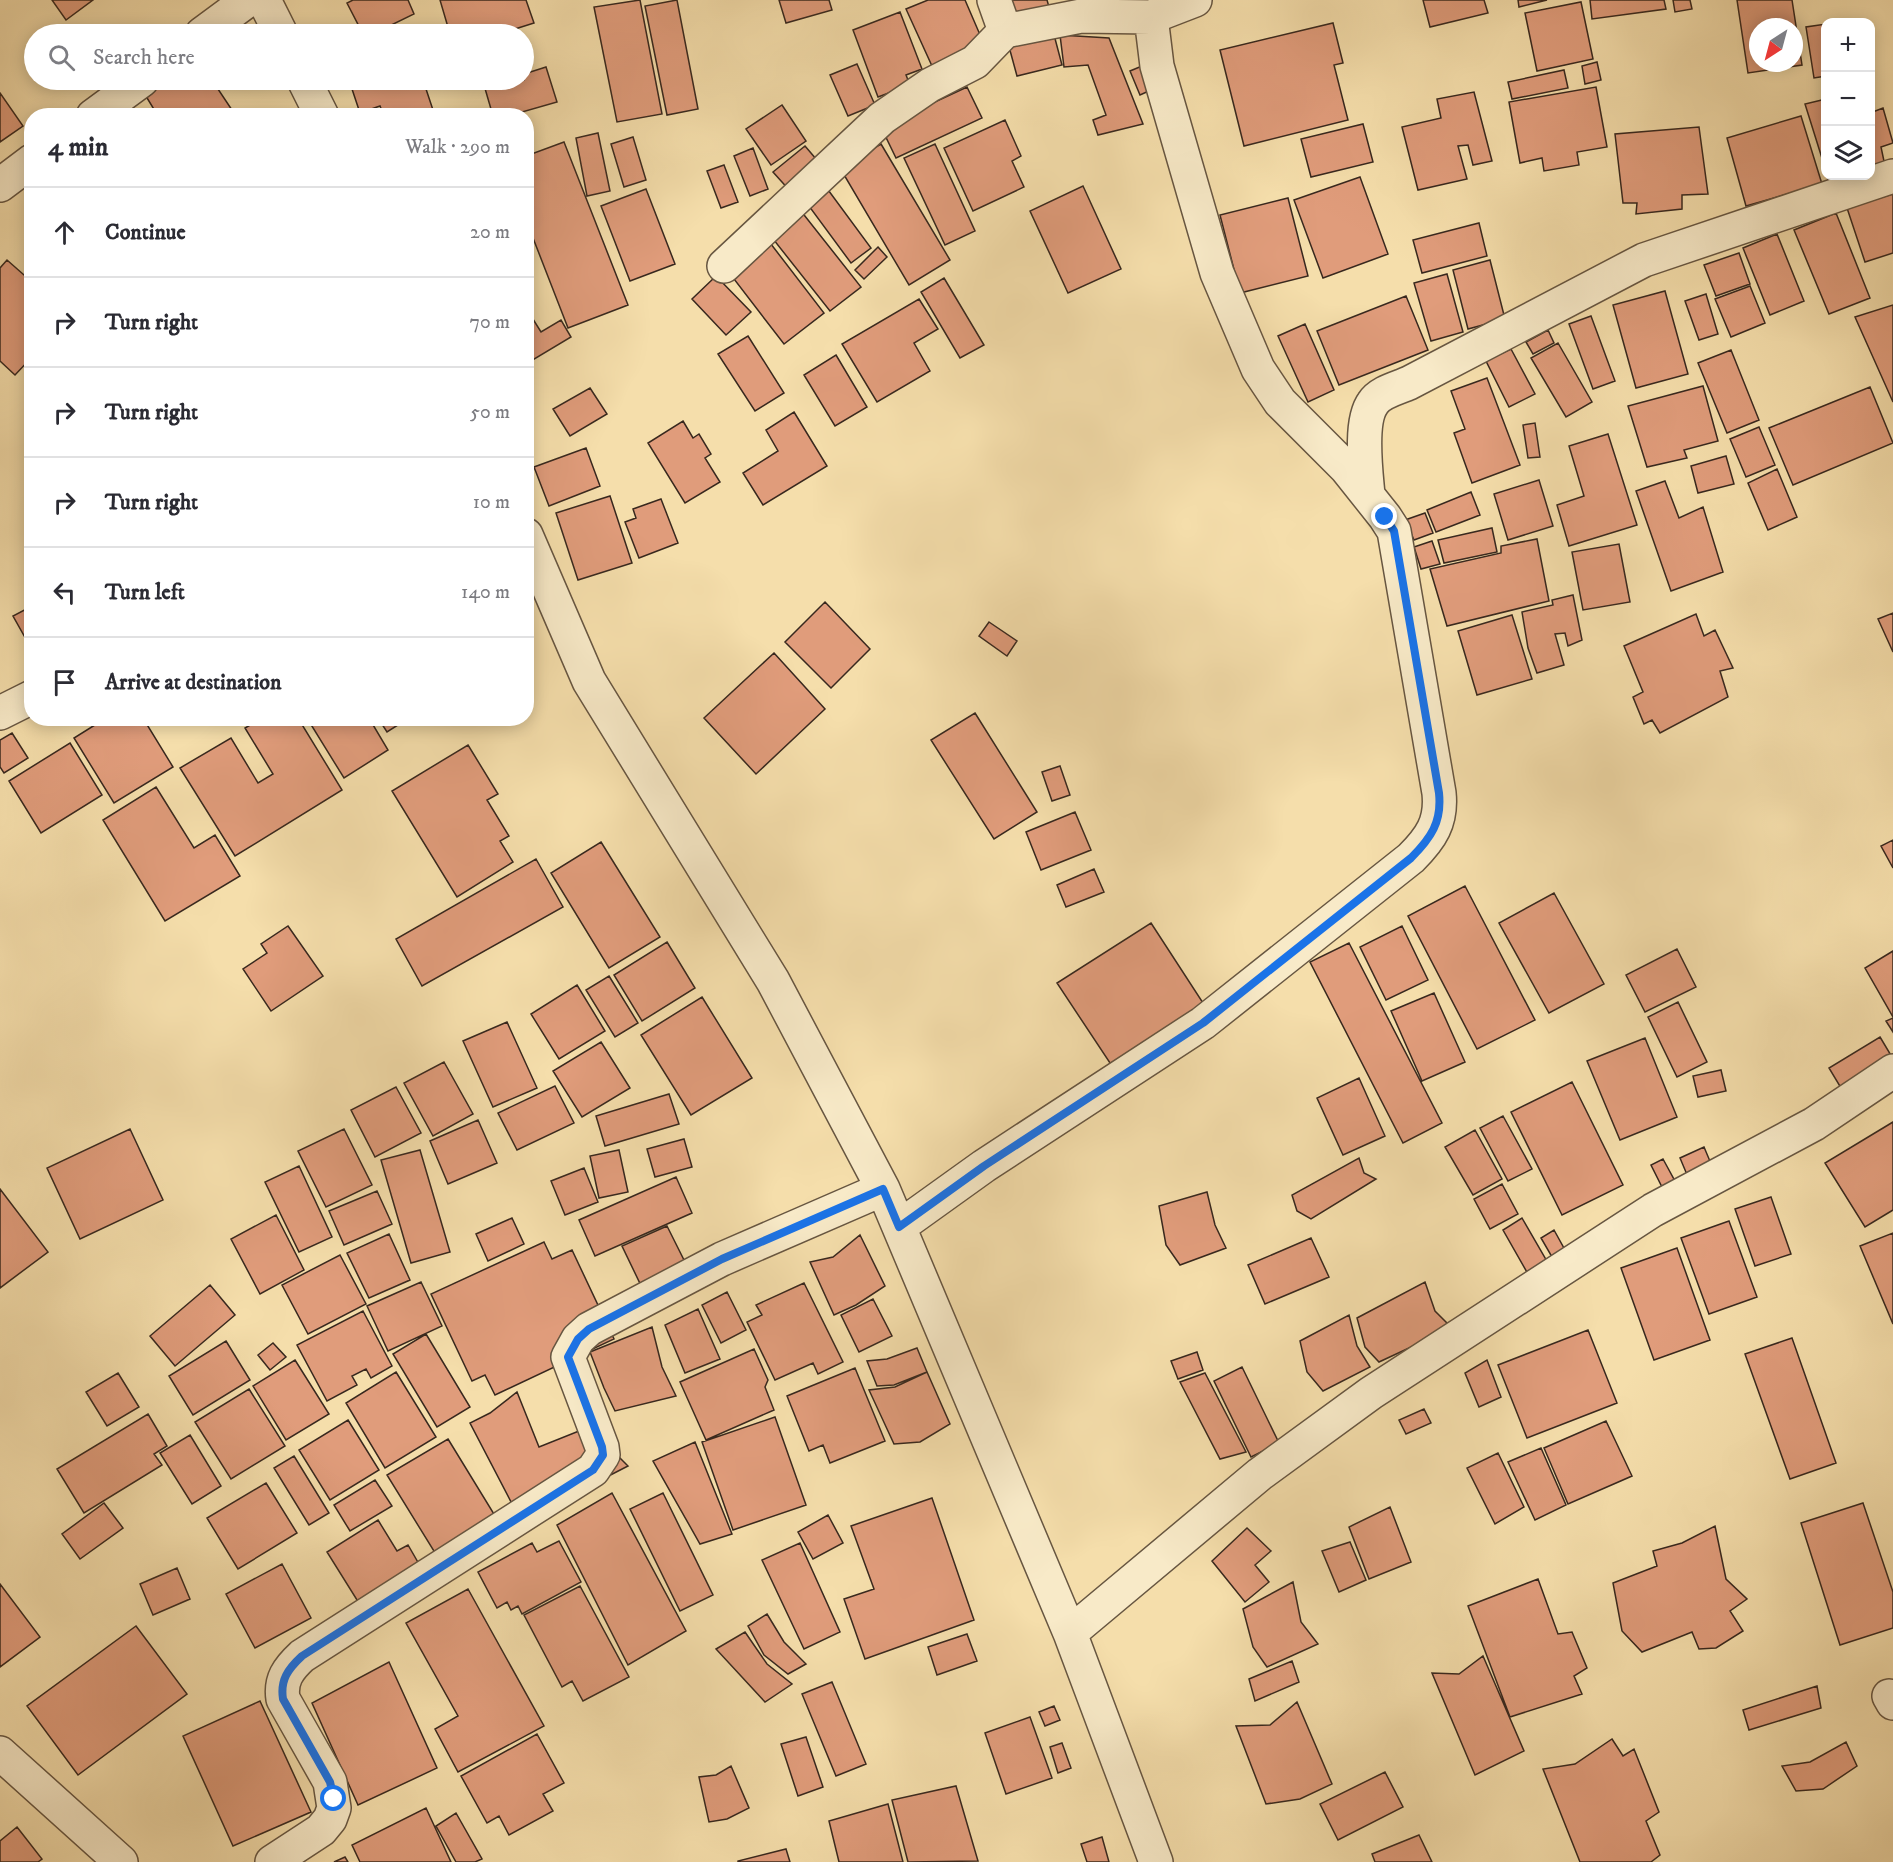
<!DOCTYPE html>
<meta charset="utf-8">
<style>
:root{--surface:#fff;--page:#f2f2f3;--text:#2b2b33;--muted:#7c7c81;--line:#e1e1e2}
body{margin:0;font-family:"IM FELL DW Pica",serif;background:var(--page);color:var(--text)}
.controls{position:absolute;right:18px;top:18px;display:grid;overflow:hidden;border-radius:12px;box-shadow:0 3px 15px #0003}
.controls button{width:54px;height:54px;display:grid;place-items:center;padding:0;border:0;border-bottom:2px solid var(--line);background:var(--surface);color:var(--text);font:30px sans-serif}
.compass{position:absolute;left:1749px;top:18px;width:54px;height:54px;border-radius:50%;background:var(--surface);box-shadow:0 3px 15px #0003;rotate:216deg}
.stop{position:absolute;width:18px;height:18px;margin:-14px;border:4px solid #1a73e8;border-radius:50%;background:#fff}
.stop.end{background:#1a73e8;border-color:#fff;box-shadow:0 2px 6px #0008}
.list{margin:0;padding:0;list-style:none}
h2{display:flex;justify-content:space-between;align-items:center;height:78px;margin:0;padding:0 24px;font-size:26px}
h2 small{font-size:20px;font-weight:400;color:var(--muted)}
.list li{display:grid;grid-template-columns:39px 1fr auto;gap:18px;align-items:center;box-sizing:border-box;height:90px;padding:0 24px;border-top:2px solid var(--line)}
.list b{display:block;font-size:22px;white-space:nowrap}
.list em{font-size:20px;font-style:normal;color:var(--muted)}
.icon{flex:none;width:33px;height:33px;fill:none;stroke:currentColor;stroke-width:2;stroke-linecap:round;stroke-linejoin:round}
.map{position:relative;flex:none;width:1893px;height:1862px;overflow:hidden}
.search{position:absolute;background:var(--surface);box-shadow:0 3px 15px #0003;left:24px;top:24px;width:510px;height:66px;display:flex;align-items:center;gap:15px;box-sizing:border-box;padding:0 21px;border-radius:33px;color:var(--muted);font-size:22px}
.panel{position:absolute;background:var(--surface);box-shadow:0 3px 15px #0003;left:24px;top:108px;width:510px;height:618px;border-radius:24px}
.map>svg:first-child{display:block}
.building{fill:#e09c7b;stroke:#38281e;stroke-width:1.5;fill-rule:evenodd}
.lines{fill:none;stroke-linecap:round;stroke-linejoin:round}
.minor-casing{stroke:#675641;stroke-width:36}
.minor{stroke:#f8eac8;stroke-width:33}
.route{stroke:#1a73e8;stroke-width:8}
</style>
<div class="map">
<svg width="1893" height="1862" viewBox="0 0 1893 1862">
<rect width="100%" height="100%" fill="#f5deab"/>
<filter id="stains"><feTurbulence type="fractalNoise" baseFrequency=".00333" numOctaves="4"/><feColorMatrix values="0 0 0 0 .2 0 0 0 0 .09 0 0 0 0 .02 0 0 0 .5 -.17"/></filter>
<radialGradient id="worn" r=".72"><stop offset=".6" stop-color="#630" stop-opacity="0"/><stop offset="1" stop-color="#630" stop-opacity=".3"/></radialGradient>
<path class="building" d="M52,0H93L66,20Z
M353,0H408L414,14L373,34H363L347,3Z
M440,0H526L534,23L515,29L517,34H450Z
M640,0L662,114L617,122L594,7Z
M677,0L698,109L667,115L645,6Z
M779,0H829L832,10L786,23Z
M928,0H965L984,44L932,66L906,9Z
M1004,0H1047L1049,7L1011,20Z
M1423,0H1484L1488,13L1430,27Z
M1518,0H1547L1519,7Z
M1590,0H1664L1666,9L1592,19Z
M1673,0H1690L1692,9L1675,12Z
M1737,0H1792L1802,65L1748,73ZM1758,27H1794V63H1758Z
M1581,2L1593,59L1537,71L1525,13Z
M900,12L922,69L906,75L910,85L878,97L853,30Z
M1333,23L1343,63L1334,65L1348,120L1244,146L1220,50Z
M1826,24V76L1814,78L1806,27Z
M1053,31L1062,65L1017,76L1008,43Z
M1060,35L1109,38L1143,124L1098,135L1093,120L1106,115L1088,65L1064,67Z
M1597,62L1601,80L1585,84L1582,66Z
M857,64L875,105L848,116L830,75Z
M1142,66L1151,90L1140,95L1130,71Z
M546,67L557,102L508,116H493L484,85L503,80H524V74Z
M1564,70L1568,88L1512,99L1508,82Z
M165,80H212L236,116H158L144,93Z
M349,80H423L435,116H384L380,106L360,113Z
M967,87L982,118L896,158L881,127Z
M1596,87L1607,147L1577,152L1579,165L1544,171L1542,158L1520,163L1509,102Z
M1474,92L1492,161L1473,165L1468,145L1458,146L1467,179L1418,190L1402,127L1441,118L1437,99Z
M0,93L23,126L0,142Z
M1826,99V171L1805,104Z
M782,105L806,141L771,165L746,129Z
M1883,108L1893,143L1881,147L1885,166L1870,170V113Z
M455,110L457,116H440V115Z
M1801,116L1822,184L1746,206L1727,138Z
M1005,120L1021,156L1012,161L1024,187L973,211L944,148Z
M1363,124L1373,162L1311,177L1301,139Z
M1699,127L1708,194L1682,195V209L1636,214L1637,203H1623L1615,134Z
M598,133L610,191L587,196L576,138Z
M633,137L646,180L624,187L611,144Z
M564,142L628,305L568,328L526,220V156Z
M881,144L950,260L909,285L840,168Z
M935,144L975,231L945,245L904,158Z
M805,146L822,166L791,192L773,172Z
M753,148L768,189L750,196L734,156Z
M724,165L738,202L721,208L707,171Z
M1827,176H1849L1829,181Z
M1360,177L1388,254L1323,278L1294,200Z
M823,183L871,248L851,263L803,198Z
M1083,186L1121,269L1068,293L1030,211Z
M646,189L675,264L630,281L601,206Z
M1893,194V253L1865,262L1847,208Z
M1288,198L1308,276L1240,293L1220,215Z
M797,206L861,287L830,311L766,230Z
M1836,213L1870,298L1829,314L1794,230Z
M1479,223L1487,256L1422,273L1413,240Z
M1777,234L1804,301L1770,315L1743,248Z
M764,235L824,313L784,344L724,266Z
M878,247L887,257L864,279L855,270Z
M1739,253L1750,284L1716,296L1704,265Z
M7,260L32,282V357L15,375L0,361V268Z
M1490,260L1505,319L1468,329L1453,270Z
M1447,274L1463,332L1431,341L1414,283Z
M716,276L751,312L726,335L692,299Z
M944,278L984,345L960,358L921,292Z
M1750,286L1765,323L1731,337L1715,299Z
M1665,291L1688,374L1636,388L1613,305Z
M1706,294L1718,334L1699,340L1685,301Z
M1406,296L1428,350L1339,385L1317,331Z
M919,299L938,329L914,343L930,371L877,402L842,344Z
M1893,305V402L1855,317Z
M526,308L541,332L561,320L571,337L526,364Z
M1591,316L1615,381L1593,389L1569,324Z
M1305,324L1334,390L1308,402L1278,336Z
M1548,330L1554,343L1533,354L1526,342Z
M748,336L784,393L755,411L718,354Z
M1558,343L1592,402L1566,417L1531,358Z
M1511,349L1535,394L1509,407L1486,361Z
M1731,350L1759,420L1727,433L1698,363Z
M836,355L867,407L835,426L804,375Z
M1487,378L1520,465L1472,483L1454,433L1465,429L1451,391Z
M1703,386L1718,441L1684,450L1687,458L1647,467L1628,406Z
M1870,387L1893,443L1793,485L1769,428Z
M590,388L607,414L570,436L553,409Z
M794,412L827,466L763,505L743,473L778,451L766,430Z
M683,421L693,438L699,434L711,454L705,458L720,482L685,503L648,443Z
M1535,423L1540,457L1528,458L1523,425Z
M1759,427L1775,465L1746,477L1730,439Z
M1608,434L1637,525L1569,546L1557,505L1584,496L1569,446Z
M586,448L600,486L549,506L534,467Z
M1726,456L1734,484L1698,493L1691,466Z
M1777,469L1797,517L1768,530L1748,483Z
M1539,480L1553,526L1508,540L1494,494Z
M1665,481L1679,518L1703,507L1723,572L1671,591L1636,491Z
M1471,492L1480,515L1436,532L1427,510Z
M610,496L632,563L578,580L556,513Z
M661,499L678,543L639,558L625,522L636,518L633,509Z
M1425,513L1433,533L1414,540L1405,520Z
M1492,528L1497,552L1444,563L1438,540Z
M1537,539L1549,601L1447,626L1430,569L1501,553V546Z
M1432,541L1440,564L1421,569L1414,547Z
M1619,544L1630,602L1583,610L1572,552Z
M1573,595L1582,640L1568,646L1565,633L1555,634L1564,665L1537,673L1528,648L1522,612L1553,605L1552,600Z
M825,602L870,649L831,688L785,642Z
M32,606V648H31L13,616Z
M1893,613V652L1878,619Z
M1696,614L1704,636L1715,630L1733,668L1720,671L1728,697L1660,733L1652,720L1644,724L1633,697L1643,692L1624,646Z
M1512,615L1532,679L1477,695L1458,631Z
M989,622L1017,641L1007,656L979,636Z
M774,653L825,709L756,774L704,718Z
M975,713L1037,812L994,839L931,740Z
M106,718H143L173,767L114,803L74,738Z
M262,718H298L342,790L235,856L180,768L231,738L258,783L273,774L245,728Z
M318,718H369L388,750L344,778L310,723Z
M378,718H409L387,732Z
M12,733L28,758L4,773L0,767V740Z
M70,743L102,795L41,833L9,781Z
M468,745L498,794L487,800L509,836L500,841L513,862L457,897L392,791Z
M1060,766L1070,795L1052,801L1042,772Z
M156,787L194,848L215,835L240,876L165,921L103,820Z
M1075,812L1091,850L1041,870L1026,832Z
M1893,840V868L1881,846Z
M601,842L660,937L609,968L551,873Z
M536,859L563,907L422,986L396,939Z
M1094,869L1104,892L1066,907L1057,885Z
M1465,886L1535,1020L1477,1049L1408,916Z
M1554,893L1604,984L1549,1013L1499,923Z
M1151,923L1205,1006L1112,1066L1057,983Z
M288,926L323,976L271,1011L243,969L267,953L261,944Z
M1402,926L1428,980L1386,1000L1360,947Z
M667,942L695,988L642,1021L614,975Z
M1349,943L1442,1123L1403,1143L1310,962Z
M1677,949L1696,987L1645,1012L1626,975Z
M1893,951V1017L1865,968Z
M609,976L638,1023L615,1037L586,990Z
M577,985L605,1031L559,1059L531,1014Z
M1434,993L1465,1062L1422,1081L1391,1011Z
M702,997L752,1078L691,1115L641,1035Z
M1678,1002L1707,1062L1677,1077L1648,1017Z
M1893,1018V1032L1886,1021Z
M507,1022L537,1088L493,1107L463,1041Z
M1880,1037L1892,1057L1841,1088L1829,1068Z
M1645,1038L1677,1117L1620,1140L1587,1061Z
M601,1042L630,1088L582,1117L553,1071Z
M444,1062L473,1114L433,1136L404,1083Z
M1721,1070L1726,1091L1698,1097L1693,1076Z
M1359,1078L1385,1136L1343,1155L1317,1098Z
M1572,1082L1623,1185L1562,1215L1511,1112Z
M555,1086L574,1123L517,1150L498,1113Z
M396,1087L421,1133L375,1157L351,1110Z
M669,1094L679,1124L605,1146L596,1116Z
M1503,1116L1532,1169L1508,1181L1480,1128Z
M478,1120L497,1163L448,1184L430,1141Z
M1893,1122V1210L1865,1227L1825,1163Z
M130,1129L163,1200L80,1239L47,1168Z
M344,1129L372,1185L326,1207L298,1151Z
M1475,1130L1502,1179L1473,1195L1445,1147Z
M684,1139L692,1167L655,1177L647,1149Z
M1704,1147L1712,1166L1688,1177L1680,1158Z
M420,1150L450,1252L411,1263L381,1160Z
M619,1150L628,1192L599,1198L590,1156Z
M1359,1158L1364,1173L1376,1179L1311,1219L1297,1211L1292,1195Z
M1663,1159L1676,1183L1663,1189L1651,1165Z
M299,1166L332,1237L299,1252L265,1182Z
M584,1168L598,1202L565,1215L551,1181Z
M676,1177L692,1213L595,1256L579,1220Z
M1502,1184L1518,1214L1490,1229L1474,1199Z
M0,1189L48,1252L0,1288Z
M377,1191L392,1224L344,1245L329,1211Z
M1207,1192L1215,1225L1226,1248L1180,1265L1166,1245L1159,1206Z
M1771,1197L1791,1254L1755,1266L1735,1209Z
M276,1215L304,1270L260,1294L231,1239Z
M512,1218L524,1244L488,1261L476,1234Z
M1522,1218L1552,1270L1532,1281L1503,1230Z
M1729,1221L1757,1297L1709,1314L1681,1238Z
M667,1226L691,1274L646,1296L622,1246Z
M1554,1230L1565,1250L1552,1257L1541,1238Z
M1893,1233V1324L1860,1246Z
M389,1234L410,1280L369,1298L347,1253Z
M860,1235L885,1286L856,1305L834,1315L810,1262L833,1257Z
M1311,1238L1329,1277L1265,1304L1248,1265Z
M544,1242L552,1259L572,1250L614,1339L495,1395L485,1375L472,1381L431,1294Z
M1677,1248L1710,1340L1654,1360L1621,1268Z
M340,1255L366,1304L308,1334L282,1285Z
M421,1282L442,1326L388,1351L367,1306Z
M1425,1282L1435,1311L1452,1328L1379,1362L1365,1347L1357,1318Z
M804,1283L843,1362L818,1374L813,1363L775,1380L747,1322L762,1315L756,1305Z
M210,1285L235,1315L175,1366L150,1336Z
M727,1292L746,1330L721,1343L702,1305Z
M873,1299L892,1336L859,1352L841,1315Z
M698,1309L720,1359L685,1373L665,1325Z
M363,1311L392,1366L371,1378L366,1369L352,1376L357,1385L327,1401L297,1345Z
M1349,1315L1357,1346L1370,1367L1323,1391L1307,1372L1300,1341Z
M652,1327L662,1367L676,1396L615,1411L604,1388L590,1352Z
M1588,1330L1617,1403L1527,1438L1498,1365Z
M426,1334L470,1407L437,1427L393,1354Z
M1792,1338L1836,1463L1790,1479L1745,1354Z
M226,1341L250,1380L193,1415L169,1376Z
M273,1343L286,1357L270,1370L258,1355Z
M917,1348L927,1372L894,1385L877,1386L867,1361L887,1359Z
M754,1349L768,1380L765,1387L774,1410L706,1440L680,1382Z
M1197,1352L1203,1370L1178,1379L1171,1361Z
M295,1360L329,1414L286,1440L253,1386Z
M1487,1360L1501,1397L1479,1407L1465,1373Z
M1242,1367L1279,1443L1251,1457L1214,1381Z
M855,1368L885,1441L830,1463L823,1445L809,1451L787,1396Z
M396,1372L436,1437L385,1468L346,1403Z
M927,1372L950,1424L920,1442L894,1444L869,1390L895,1387Z
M118,1373L139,1407L107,1426L86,1392Z
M1205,1373L1246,1452L1220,1459L1180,1382Z
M249,1389L285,1446L231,1479L195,1422Z
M517,1392L539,1447L599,1423L607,1445L628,1466L521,1521L470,1423L490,1413Z
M1424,1409L1431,1423L1406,1434L1399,1420Z
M148,1414L167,1446L154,1454L162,1465L84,1513L57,1469Z
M775,1417L806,1505L733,1530L702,1442Z
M348,1420L379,1470L330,1500L299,1450Z
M1606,1421L1632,1476L1568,1504L1544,1448Z
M190,1435L221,1486L192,1504L160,1453Z
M448,1439L497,1519L437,1556L387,1475Z
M695,1442L732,1534L700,1544L653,1461Z
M1541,1448L1566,1505L1535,1520L1508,1462Z
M1498,1453L1524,1507L1495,1524L1467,1468Z
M294,1456L329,1513L309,1525L274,1468Z
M375,1480L392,1506L350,1531L334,1505Z
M266,1483L297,1533L238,1569L207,1518Z
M612,1493L686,1631L628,1665L557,1525Z
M663,1493L713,1595L680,1611L630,1509Z
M932,1498L974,1620L865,1659L844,1599L874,1589L851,1526Z
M104,1503L123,1528L80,1559L62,1534Z
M1863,1503L1893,1592V1628L1840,1645L1801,1523Z
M1390,1507L1411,1562L1369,1579L1349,1527Z
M828,1515L843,1543L813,1559L798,1532Z
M378,1520L397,1551L408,1545L423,1571L362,1608L327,1552Z
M1715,1526L1726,1579L1747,1599L1730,1611L1743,1631L1716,1648L1699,1649L1692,1632L1642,1652L1622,1631L1613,1583L1657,1566L1653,1551L1682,1543Z
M1247,1528L1271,1551L1255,1565L1269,1582L1245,1602L1212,1561Z
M559,1541L581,1582L522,1614L518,1606L511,1610L507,1602L497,1608L478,1572L532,1543L537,1552Z
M1350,1542L1366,1580L1339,1592L1322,1551Z
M800,1543L840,1632L804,1649L762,1560Z
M282,1564L311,1618L255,1648L226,1594Z
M177,1568L190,1599L153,1615L140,1584Z
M1538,1579L1558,1634L1572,1632L1587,1668L1574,1676L1582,1694L1510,1717L1468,1606Z
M1293,1582L1301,1622L1318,1644L1267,1667L1253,1647L1243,1609Z
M0,1584L40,1637L0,1667Z
M580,1586L629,1677L583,1701L572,1681L562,1687L524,1615Z
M468,1589L544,1726L458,1772L435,1729L458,1716L406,1623Z
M767,1614L784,1642L806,1664L788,1674L764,1655L748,1626Z
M136,1626L187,1694L78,1775L27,1706Z
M745,1632L767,1664L792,1684L765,1702L716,1649Z
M967,1634L977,1661L937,1675L928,1647Z
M1483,1656L1524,1751L1475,1775L1432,1673L1459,1674Z
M1292,1661L1299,1682L1255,1701L1249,1679Z
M389,1662L437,1768L358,1805L312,1703Z
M832,1682L866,1764L836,1776L802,1694Z
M1817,1686L1821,1708L1749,1730L1743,1710Z
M260,1701L311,1812L233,1846L183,1736Z
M1297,1702L1332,1784L1300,1799L1266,1804L1236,1726L1270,1725Z
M1054,1706L1060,1720L1045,1726L1039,1712Z
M1030,1717L1052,1778L1006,1794L985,1733Z
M537,1734L564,1783L543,1794L553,1811L509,1835L499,1816L487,1823L461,1776Z
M806,1737L823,1787L798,1796L781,1744Z
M1612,1739L1623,1756L1634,1749L1659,1812L1646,1821L1660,1855L1651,1862H1580L1543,1769L1575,1764Z
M1846,1742L1857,1766L1823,1789L1796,1791L1782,1766L1810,1762Z
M1062,1743L1071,1768L1058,1773L1050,1747Z
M731,1766L749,1808L727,1819L709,1822L699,1777L716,1775Z
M1385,1772L1403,1807L1338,1840L1320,1804Z
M956,1786L978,1861L908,1862L892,1800Z
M888,1804L903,1862H839L829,1821Z
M426,1808L451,1862H360L352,1845Z
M456,1813L482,1859L475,1862H456L436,1826Z
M17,1827L42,1859L38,1862H0V1841Z
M1419,1835L1432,1862H1375L1372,1854Z
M1102,1837L1109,1862H1087L1081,1844Z
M786,1849L790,1862H738V1861Z
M345,1857L348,1862H334Z"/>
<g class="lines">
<defs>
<path id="minor" d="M264,0L281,34
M994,0L1005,31
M202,34L248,0
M304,80L322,116
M93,116L142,80
M0,185L32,161
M724,266L882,118L930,85L975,62L1005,31L1081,16L1151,17
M1368,495C1366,472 1359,422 1373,403C1380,392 1398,388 1409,383L1644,260L1893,176
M526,535L589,681L773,981L883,1189L1070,1633L1156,1862
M0,713L32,697
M899,1227L984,1166L1203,1023L1411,858C1431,838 1442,822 1439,793L1394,531L1385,517L1346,468L1280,402L1258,369L1217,273L1157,66L1151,17L1195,0
M1070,1633L1260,1474L1371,1393L1653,1210L1814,1124L1893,1071
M1889,1696L1893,1703
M0,1753L121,1862
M272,1862L321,1830L330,1819L334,1808L330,1782L283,1699C280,1680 288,1669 302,1656L593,1470L603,1455L602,1447L568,1357L578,1339L589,1329L722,1259L883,1189"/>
</defs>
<use href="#minor" class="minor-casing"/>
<use href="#minor" class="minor"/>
</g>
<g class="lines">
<path class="route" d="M334,1799L330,1782L283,1699C280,1680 288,1669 302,1656L593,1470L603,1455L602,1447L568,1357L578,1339L589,1329L722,1259L883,1189L899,1227L984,1166L1203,1023L1411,858C1431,838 1442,822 1439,793L1394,531L1385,517"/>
</g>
<rect width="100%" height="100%" filter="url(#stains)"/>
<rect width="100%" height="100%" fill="url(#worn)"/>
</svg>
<div class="controls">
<button>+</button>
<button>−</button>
<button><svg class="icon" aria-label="layers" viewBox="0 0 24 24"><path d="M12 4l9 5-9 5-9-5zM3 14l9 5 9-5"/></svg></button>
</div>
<svg class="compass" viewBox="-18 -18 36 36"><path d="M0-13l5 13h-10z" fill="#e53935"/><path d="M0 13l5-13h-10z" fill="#7c7c81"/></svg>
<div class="stop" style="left:334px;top:1799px"></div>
<div class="stop end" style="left:1385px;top:517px"></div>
<div class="search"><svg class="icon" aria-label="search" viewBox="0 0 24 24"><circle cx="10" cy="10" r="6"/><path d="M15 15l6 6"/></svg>Search here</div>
<section class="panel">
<h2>4 min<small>Walk · 290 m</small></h2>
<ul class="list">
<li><svg class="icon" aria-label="ahead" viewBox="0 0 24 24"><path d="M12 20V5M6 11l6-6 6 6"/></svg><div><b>Continue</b></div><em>20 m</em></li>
<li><svg class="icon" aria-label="right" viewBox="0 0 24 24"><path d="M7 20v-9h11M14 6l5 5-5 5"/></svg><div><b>Turn right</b></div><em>70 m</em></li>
<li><svg class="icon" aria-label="right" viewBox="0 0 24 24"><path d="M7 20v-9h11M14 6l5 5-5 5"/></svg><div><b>Turn right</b></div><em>50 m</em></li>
<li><svg class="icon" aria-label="right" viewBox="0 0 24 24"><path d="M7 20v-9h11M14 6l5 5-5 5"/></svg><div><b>Turn right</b></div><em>10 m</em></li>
<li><svg class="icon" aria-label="left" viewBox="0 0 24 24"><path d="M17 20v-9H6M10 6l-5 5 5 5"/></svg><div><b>Turn left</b></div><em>140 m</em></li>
<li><svg class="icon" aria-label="arrive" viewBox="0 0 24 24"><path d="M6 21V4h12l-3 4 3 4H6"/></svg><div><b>Arrive at destination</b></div></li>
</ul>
</section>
</div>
